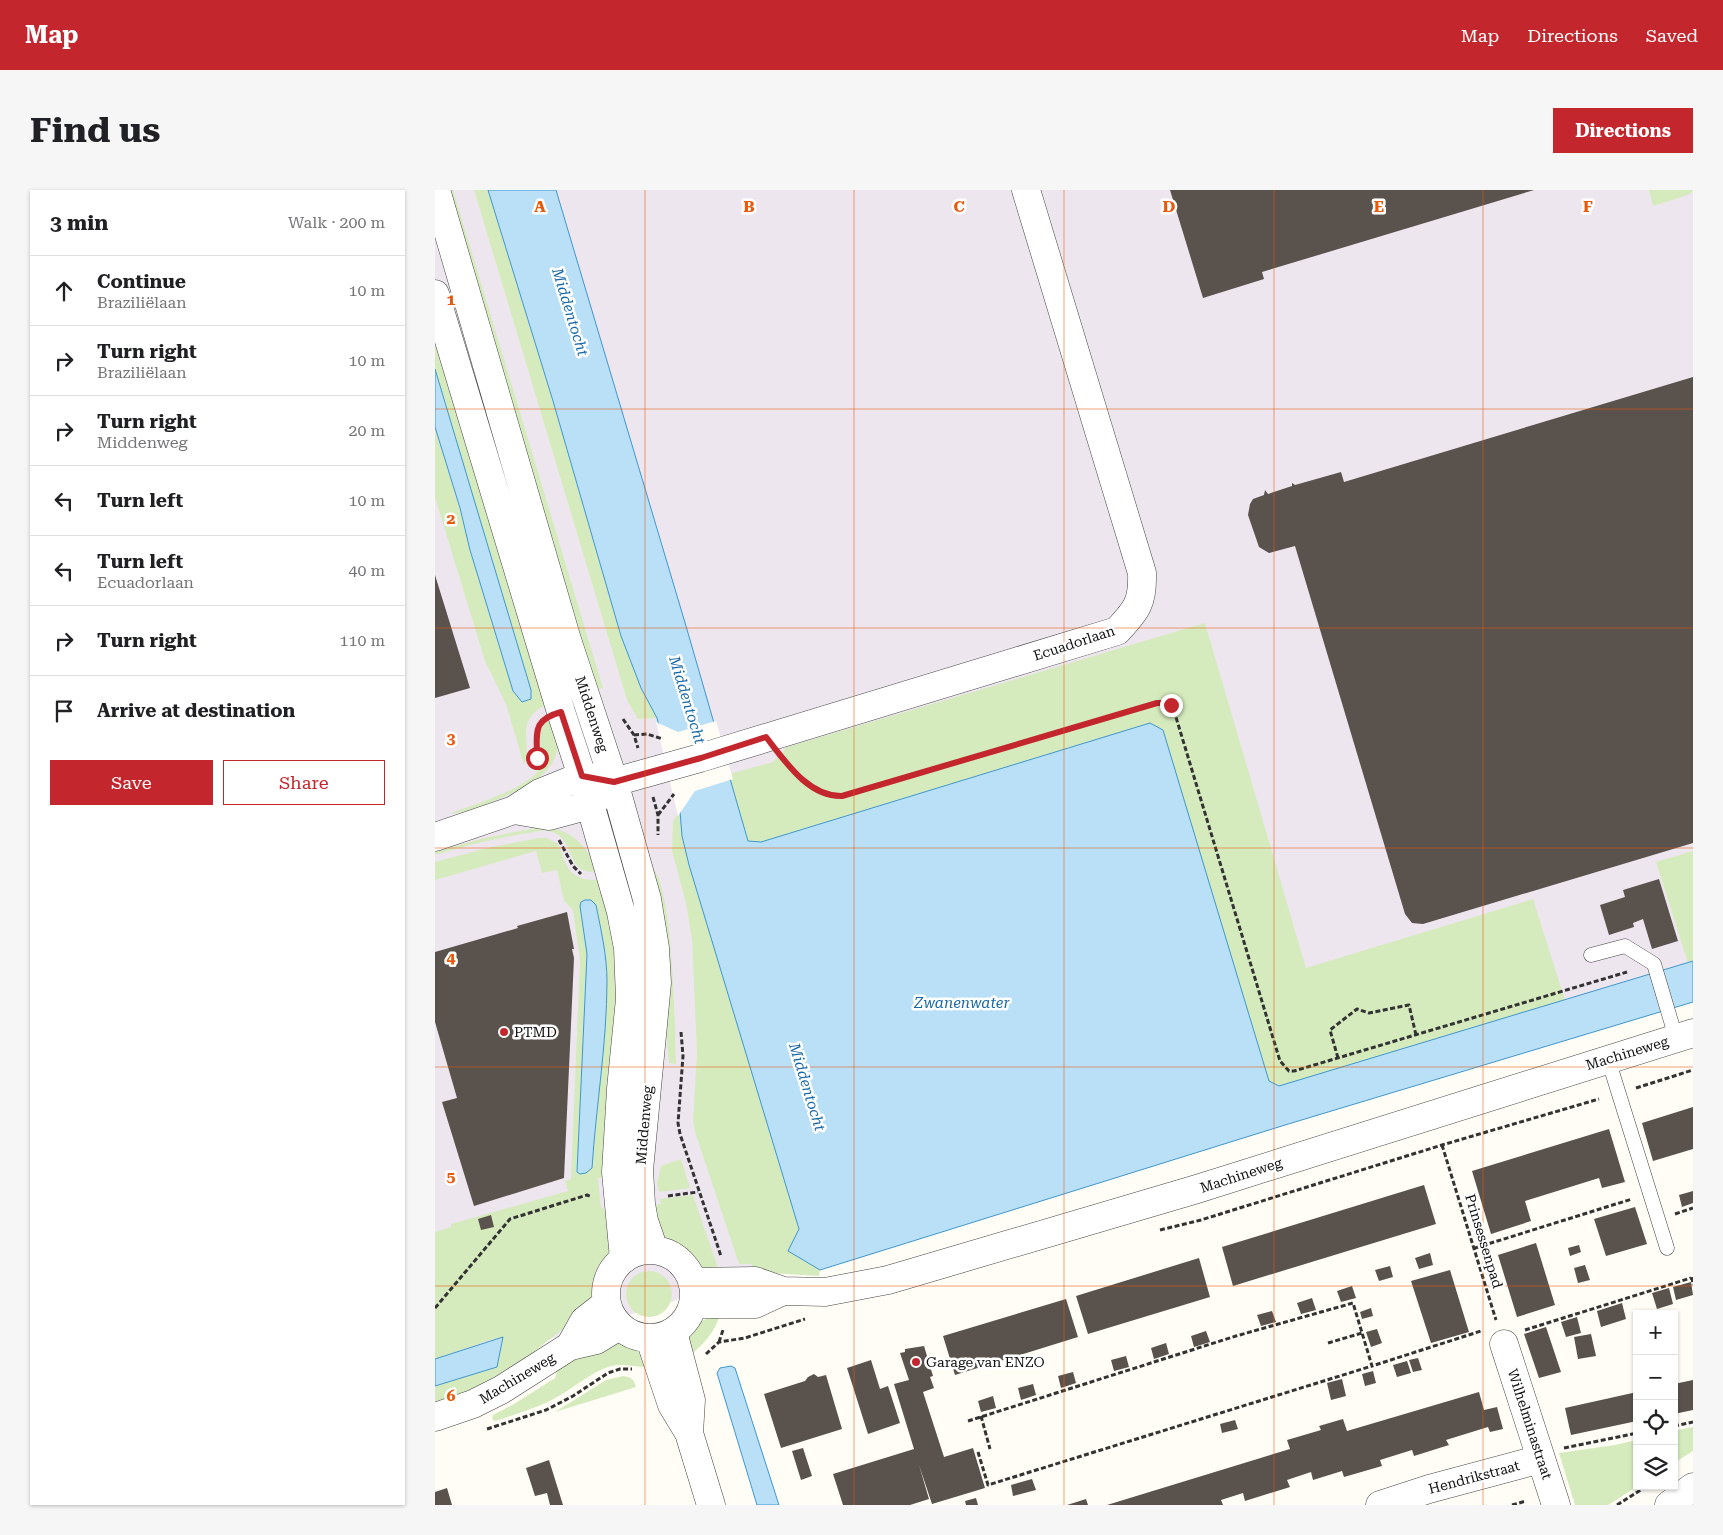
<!DOCTYPE html>
<meta charset="utf-8">
<style>
:root{--surface:#fff;--page:#f6f6f6;--text:#202124;--muted:#757577;--line:#e0e0e0;--accent:#c4262e}
body{margin:0;font-family:"Roboto Serif",serif;background:var(--page);color:var(--text)}
.controls{position:absolute;right:15px;bottom:15px;display:grid;overflow:hidden;border-radius:0px;box-shadow:0 1px 4px #0004}
.controls button{width:45px;height:45px;display:grid;place-items:center;padding:0;border:0;border-bottom:1px solid var(--line);background:var(--surface);color:var(--text);font:25px sans-serif}
.stop{position:absolute;width:15px;height:15px;margin:-11px;border:4px solid #c4262e;border-radius:50%;background:#fff}
.stop.end{background:#c4262e;border-color:#fff;box-shadow:0 1px 5px #0008}
.list{margin:0;padding:0;list-style:none}
h2{display:flex;justify-content:space-between;align-items:center;height:65px;margin:0;padding:0 20px;font-size:21px}
h2 small{font-size:16px;font-weight:400;color:var(--muted)}
.list li{display:grid;grid-template-columns:32px 1fr auto;gap:15px;align-items:center;box-sizing:border-box;height:70px;padding:0 20px;border-top:1px solid var(--line)}
.list b{display:block;font-size:19px;white-space:nowrap}
.list p{margin:0;font-size:16px;white-space:nowrap;color:var(--muted)}
.list em{font-size:16px;font-style:normal;color:var(--muted)}
.actions{display:flex;gap:10px;padding:15px 20px}
.actions a{flex:1;padding:11px 0;border:1px solid var(--accent);border-radius:0px;text-align:center;font-size:18px;color:var(--accent)}
.actions .main{background:var(--accent);color:#fff}
.icon{flex:none;width:28px;height:28px;fill:none;stroke:currentColor;stroke-width:2;stroke-linecap:round;stroke-linejoin:round}
.map{position:relative;flex:none;width:1258px;height:1315px;overflow:hidden;border-radius:0px}
header{display:flex;align-items:center;gap:30px;box-sizing:border-box;height:70px;padding:0 25px;background:var(--accent);color:#fff}
header strong{font-size:24px}
nav{display:flex;gap:28px;margin-inline-start:auto;font-size:18px}
.intro{display:flex;align-items:center;justify-content:space-between;box-sizing:border-box;height:120px;padding:0 30px}
h1{margin:0;font-size:35px}
.button{padding:12px 22px;border-radius:0px;background:var(--accent);color:#fff;font-size:18px;font-weight:700}
main{display:flex;gap:30px;padding:0 30px}
aside{flex:1;background:var(--surface);border-radius:0px;box-shadow:0 1px 4px #0004}
.map>svg:first-child{display:block}
.industrial{fill:#eee6ef}
.green{fill:#d5ebbd;fill-rule:evenodd}
.water{fill:#b9e0f7;stroke:#3f96cf}
.pier{fill:#fffdf5}
.building{fill:#5a524d}
.lines{fill:none;stroke-linecap:round;stroke-linejoin:round}
.service-casing{stroke:#444;stroke-width:15}
.minor-casing{stroke:#444;stroke-width:29}
.tertiary-casing{stroke:#444;stroke-width:29}
.path{stroke:#333;stroke-width:3;stroke-dasharray:5 2.5;stroke-linecap:butt}
.service{stroke:#fff;stroke-width:14}
.minor{stroke:#fff;stroke-width:28}
.tertiary{stroke:#fff;stroke-width:28}
.route{stroke:#c4262e;stroke-width:6}
.grid{fill:none;stroke:#e8590c;stroke-width:1;stroke-opacity:0.55}
.poi-dot{fill:#c4262e;stroke:#fff;stroke-width:2}
.labels{text-anchor:middle;stroke-width:5;stroke-linejoin:round;paint-order:stroke}
.street-label{font-size:14px;fill:#111;stroke:#fff}
.poi-label{font-size:14px;fill:#111;stroke:#fff;text-anchor:start}
.water-label{font-size:15px;font-style:italic;fill:#1768a6;stroke:#fff}
.grid-label{font-size:16px;text-anchor:middle;font-weight:bold;fill:#e8590c;stroke:#fff;stroke-width:5;stroke-linejoin:round;paint-order:stroke}
</style>
<header>
<strong>Map</strong>
<nav><a>Map</a><a>Directions</a><a>Saved</a></nav>
</header>
<div class="intro"><h1>Find us</h1><a class="button">Directions</a></div>
<main>
<aside>
<h2>3 min<small>Walk · 200 m</small></h2>
<ul class="list">
<li><svg class="icon" aria-label="ahead" viewBox="0 0 24 24"><path d="M12 20V5M6 11l6-6 6 6"/></svg><div><b>Continue</b><p>Braziliëlaan</p></div><em>10 m</em></li>
<li><svg class="icon" aria-label="right" viewBox="0 0 24 24"><path d="M7 20v-9h11M14 6l5 5-5 5"/></svg><div><b>Turn right</b><p>Braziliëlaan</p></div><em>10 m</em></li>
<li><svg class="icon" aria-label="right" viewBox="0 0 24 24"><path d="M7 20v-9h11M14 6l5 5-5 5"/></svg><div><b>Turn right</b><p>Middenweg</p></div><em>20 m</em></li>
<li><svg class="icon" aria-label="left" viewBox="0 0 24 24"><path d="M17 20v-9H6M10 6l-5 5 5 5"/></svg><div><b>Turn left</b></div><em>10 m</em></li>
<li><svg class="icon" aria-label="left" viewBox="0 0 24 24"><path d="M17 20v-9H6M10 6l-5 5 5 5"/></svg><div><b>Turn left</b><p>Ecuadorlaan</p></div><em>40 m</em></li>
<li><svg class="icon" aria-label="right" viewBox="0 0 24 24"><path d="M7 20v-9h11M14 6l5 5-5 5"/></svg><div><b>Turn right</b></div><em>110 m</em></li>
<li><svg class="icon" aria-label="arrive" viewBox="0 0 24 24"><path d="M6 21V4h12l-3 4 3 4H6"/></svg><div><b>Arrive at destination</b></div></li>
</ul>
<div class="actions"><a class="main">Save</a><a>Share</a></div>
</aside>
<div class="map">
<svg width="1258" height="1315" viewBox="0 0 1258 1315">
<rect width="100%" height="100%" fill="#fffdf5"/>
<path class="industrial" d="M0,0H1258V801L0,1184Z"/>
<path class="green" d="M7,0H18L168,498L160,500Z
M39,0H53L118,211L186,446L206,498L222,528L203,529L192,510Z
M1214,0H1258V1L1253,5L1218,16Z
M0,121L112,514C78,532 98,550 89,575L71,514L50,471L0,307V237C27,324 51,413 78,501L96,509V500L0,179Z
M770,433L871,778L1098,709L1130,810L844,896L834,891L728,540L715,533L326,652L313,651L294,584L338,572L352,557Z
M115,529C118,536 124,547 123,555C123,565 115,579 107,585C92,599 34,624 14,624C35,616 94,598 104,579C113,561 95,543 115,529Z
M245,621L247,646L364,1039L353,1061L385,1080L384,1086L318,1082L317,1074H304L260,942L258,930L262,863L257,750L251,713L237,661L238,631Z
M106,637C138,639 150,654 163,681C130,688 142,647 114,641C106,639 96,643 87,644C58,649 29,656 0,665V662L49,648Z
M104,648H111L122,653C127,660 128,669 132,676C139,689 154,692 168,689L187,769L169,988H163L166,1018L173,1021L176,1063L163,1085L156,1109L149,1118L129,1138L96,1164L35,1202L0,1214V1196L62,1177L68,1148L55,1150L0,1169V1042L16,1037V1034L133,1001L130,991L136,989L145,770L138,720L129,711L122,680L107,683L101,661L0,690V672L56,657ZM161,715L169,758L172,789L170,835L157,978L142,982L152,764L151,755Z
M1258,661V771L1253,773L1221,672Z
M215,676C239,689 240,843 241,874L234,873Z
M246,969L255,998L224,1002L222,994L226,976Z
M258,1005L283,1078L276,1082L264,1077L247,1060L231,1048L226,1041L217,1015L226,1014L225,1009Z
M191 1104a23 23 0 1 1 46 0a23 23 0 1 1-46 0Z
M284,1127C280,1142 269,1153 257,1164C256,1161 253,1156 253,1152C250,1134 270,1128 284,1127Z
M184,1152C199,1154 207,1163 211,1177C199,1177 188,1173 176,1176C157,1181 139,1198 122,1207C103,1218 81,1224 60,1231L57,1229L58,1225L79,1214L120,1188L123,1177L178,1153Z
M188,1186C196,1187 199,1189 201,1197L120,1222L171,1190Z
M1258,1237V1261L1239,1273V1241Z
M1202,1250L1203,1296L1173,1315H1140L1124,1263L1180,1255Z"/>
<path class="water" d="M53,0H121L251,436L313,651L326,652L715,533L728,540L834,891L844,896L1258,771V812L850,935L385,1080L353,1061L364,1039L254,675L247,646L245,621L222,528L206,498L186,446L118,211Z
M0,179L96,500V509L87,512L78,501L35,360L25,318L0,237Z
M150,710H156L161,715C166,740 172,766 172,791C172,853 161,916 157,978L151,983L145,984L142,982L152,764L145,716L146,712Z
M68,1147L62,1177L0,1196V1169Z
M296,1176L300,1178L344,1315H322L282,1183L285,1178Z"/>
<path class="pier" d="M281,531L298,589L260,601L243,626L221,532L243,542Z"/>
<path class="building" d="M735,0H1099L827,82L829,89L768,108Z
M1258,187V653L988,734L977,733L970,724L860,356L834,363L824,357L813,325L815,314L818,309L829,305L830,300L833,304L857,296V293L860,295L906,282L909,292Z
M0,385L35,498L0,508Z
M1224,689L1243,751L1217,759L1208,729L1198,733L1199,737L1174,745L1165,715L1190,707L1188,700Z
M132,722L139,759H137L139,768L129,988L39,1016L7,912L22,908L0,832V762L83,738L82,736Z
M1258,917V959L1218,971L1207,933Z
M1174,939L1190,992L1167,998L1164,988L1090,1011L1096,1031L1056,1044L1037,981Z
M989,995L1001,1034L798,1096L787,1057Z
M1258,1001V1013L1247,1017L1244,1005Z
M1200,1017L1212,1054L1171,1066L1159,1029Z
M56,1025L59,1037L46,1040L43,1029Z
M1101,1053L1120,1115L1082,1127L1063,1065Z
M1144,1055L1146,1062L1135,1066L1133,1058Z
M995,1063L998,1075L984,1079L980,1068Z
M764,1068L775,1107L653,1144L641,1106Z
M1150,1075L1155,1090L1143,1093L1139,1078Z
M955,1076L958,1087L944,1091L940,1080Z
M1015,1080L1034,1142L996,1153L976,1091Z
M1256,1092L1258,1105L1241,1110L1238,1097Z
M917,1096L921,1108L906,1112L902,1101Z
M1234,1098L1238,1114L1222,1119L1217,1103Z
M877,1108L881,1120L866,1124L862,1113Z
M631,1109L643,1147L520,1185L508,1146Z
M1187,1113L1191,1129L1166,1137L1162,1121Z
M936,1118L938,1126L927,1129L925,1122Z
M837,1121L841,1132L826,1136L822,1125Z
M1142,1127L1146,1143L1131,1147L1126,1132Z
M1111,1137L1126,1182L1104,1188L1089,1144Z
M942,1139L947,1153L936,1157L931,1142Z
M771,1141L775,1152L759,1157L756,1146Z
M1156,1144L1161,1166L1143,1169L1139,1147Z
M731,1153L734,1164L719,1169L716,1158Z
M489,1156L498,1186L495,1187L499,1198L488,1202L509,1267L538,1258L550,1298L497,1314L484,1275L494,1309L475,1315H408L398,1284L479,1259L459,1194L474,1190L465,1163L470,1162V1159Z
M691,1166L694,1177L679,1181L676,1170Z
M983,1168L987,1180L978,1182L974,1170Z
M436,1170L445,1199L453,1196L465,1233L433,1244L412,1178Z
M972,1171L976,1183L962,1187L958,1175Z
M938,1181L941,1193L930,1196L927,1184Z
M638,1182L641,1193L626,1198L623,1186Z
M379,1184L383,1187L391,1185L407,1239L346,1258L329,1204L370,1191L373,1187Z
M907,1189L911,1206L896,1210L892,1193Z
M1258,1190V1220L1239,1224V1194Z
M598,1194L601,1205L586,1210L583,1198Z
M1044,1202L1049,1220L1062,1217L1068,1239L1055,1242L1053,1237L1011,1250L1014,1255L979,1266L977,1260L945,1270L947,1276L909,1287L907,1281L878,1290L876,1282L852,1290L855,1297L810,1311L808,1303L786,1310L788,1315H672L855,1259L852,1250L886,1240L884,1236L908,1229L912,1241Z
M1202,1202V1231L1136,1245L1130,1218Z
M558,1206L561,1218L546,1222L543,1211Z
M800,1230L803,1239L787,1243L785,1234Z
M368,1258L377,1286L366,1290L357,1261Z
M114,1270L128,1315H115L112,1303L100,1306L91,1278Z
M597,1289L601,1300L578,1306L576,1295Z
M12,1298L17,1315H0V1302Z
M541,1308L543,1315H531L530,1311Z
M651,1309L653,1315H632Z"/>
<g class="lines">
<defs>
<path id="service" d="M1156,765L1190,756L1219,774L1241,848
M1173,869L1232,1058"/>
<path id="minor" d="M79,620L114,626L155,615L172,599
M0,647L79,620L105,603L147,586L179,592L265,568L682,441C702,420 708,412 707,383L591,0
M238,1142L256,1210L254,1243
M215,1149L237,1215L254,1243L276,1315
M1069,1154L1121,1315
M945,1315L994,1299L1106,1269
M1234,1315L1258,1297"/>
<path id="tertiary" d="M1,0L132,450L179,592L212,709L220,758L222,793L204,980L206,1014L209,1031L219,1060
M0,104L126,522L147,586L186,722L193,758L195,809L186,899L181,982L189,1069
M171 1104a44 44 0 1 1 88 0a44 44 0 1 1-88 0Z
M257,1092L320,1091L348,1101L390,1102L453,1090L762,999L1258,843
M258,1114H320L348,1101
M135,1156L149,1131L172,1113
M0,1227L38,1214L66,1200L135,1156L161,1150L184,1136"/>
</defs>
<use href="#service" class="service-casing"/>
<use href="#minor" class="minor-casing"/>
<use href="#tertiary" class="tertiary-casing"/>
<path class="path" d="M188,529L199,545L203,558
M199,545L212,544L228,549
M349,569C363,587 383,607 407,606L722,513L736,515L740,524L845,871L854,881H859L1192,782
M100,577L103,568L102,539
M218,607L223,625V645
M223,625L239,604
M124,650L138,676L146,684
M246,842L248,866L243,933L245,944L286,1066
M903,868L895,840L922,819L934,823L974,815L981,845
M1201,898L1258,880
M1007,955L1061,1130
M233,1006L263,1002
M1240,1024L1258,1018
M725,1040L766,1030L1007,955L1164,909
M1040,1058L1197,1009
M1257,1087L1258,1095
M0,1118L75,1029L152,1005L157,1007
M1090,1140L1256,1088
M284,1152L288,1140
M893,1153L927,1143
M271,1164L284,1152L310,1148L370,1129
M546,1226L555,1259
M533,1231L801,1146L918,1113L937,1176L1046,1141
M1239,1236L1258,1232
M52,1239L111,1220L138,1206L173,1183L185,1179H197
M1129,1258L1202,1243
M543,1262L553,1295L937,1176
M1077,1315L1091,1311
M1182,1315L1212,1296"/>
<use href="#service" class="service"/>
<use href="#minor" class="minor"/>
<use href="#tertiary" class="tertiary"/>
</g>
<g class="lines">
<path class="route" d="M102,568C102,542 97,530 126,522L147,586L179,592L266,568L331,547C350,571 373,607 407,606L722,513H727L736,515"/>
</g>
<path class="grid" d="M210,0V1315M419,0V1315M629,0V1315M839,0V1315M1048,0V1315M0,219H1258M0,438H1258M0,658H1258M0,877H1258M0,1096H1258"/>
<g class="poi-dot">
<circle cx="69" cy="842" r="5"/>
<circle cx="481" cy="1172" r="5"/>
</g>
<g class="labels">
<g class="street-label">
<text transform="translate(639 453) rotate(-18)" y="5">Ecuadorlaan</text>
<text transform="translate(157 524) rotate(72)" y="5">Middenweg</text>
<text transform="translate(1192 863) rotate(-17)" y="5">Machineweg</text>
<text transform="translate(209 935) rotate(-85)" y="5">Middenweg</text>
<text transform="translate(806 985) rotate(-18)" y="5">Machineweg</text>
<text transform="translate(1049 1051) rotate(73)" y="5">Prinsessenpad</text>
<text transform="translate(82 1188) rotate(-31)" y="5">Machineweg</text>
<text transform="translate(1095 1234) rotate(72)" y="5">Wilhelminastraat</text>
<text transform="translate(1039 1287) rotate(-15)" y="5">Hendrikstraat</text>
</g>
<g class="poi-label">
<text x="79" y="847">PTMD</text>
<text x="491" y="1177">Garage van ENZO</text>
</g>
<g class="water-label">
<text transform="translate(135 122) rotate(73)" y="5">Middentocht</text>
<text transform="translate(252 510) rotate(73)" y="5">Middentocht</text>
<text x="527" y="818">Zwanenwater</text>
<text transform="translate(372 897) rotate(73)" y="5">Middentocht</text>
</g>
</g>
<g class="grid-label">
<text x="105" y="22">A</text>
<text x="314" y="22">B</text>
<text x="524" y="22">C</text>
<text x="734" y="22">D</text>
<text x="944" y="22">E</text>
<text x="1153" y="22">F</text>
<text x="16" y="115">1</text>
<text x="16" y="334">2</text>
<text x="16" y="554">3</text>
<text x="16" y="773">4</text>
<text x="16" y="992">5</text>
<text x="16" y="1211">6</text>
</g>
</svg>
<div class="controls">
<button>+</button>
<button>−</button>
<button><svg class="icon" aria-label="locate" viewBox="0 0 24 24"><circle cx="12" cy="12" r="6"/><path d="M12 2v4M12 18v4M2 12h4M18 12h4"/></svg></button>
<button><svg class="icon" aria-label="layers" viewBox="0 0 24 24"><path d="M12 4l9 5-9 5-9-5zM3 14l9 5 9-5"/></svg></button>
</div>
<div class="stop" style="left:102px;top:568px"></div>
<div class="stop end" style="left:736px;top:515px"></div>
</div>
</main>
